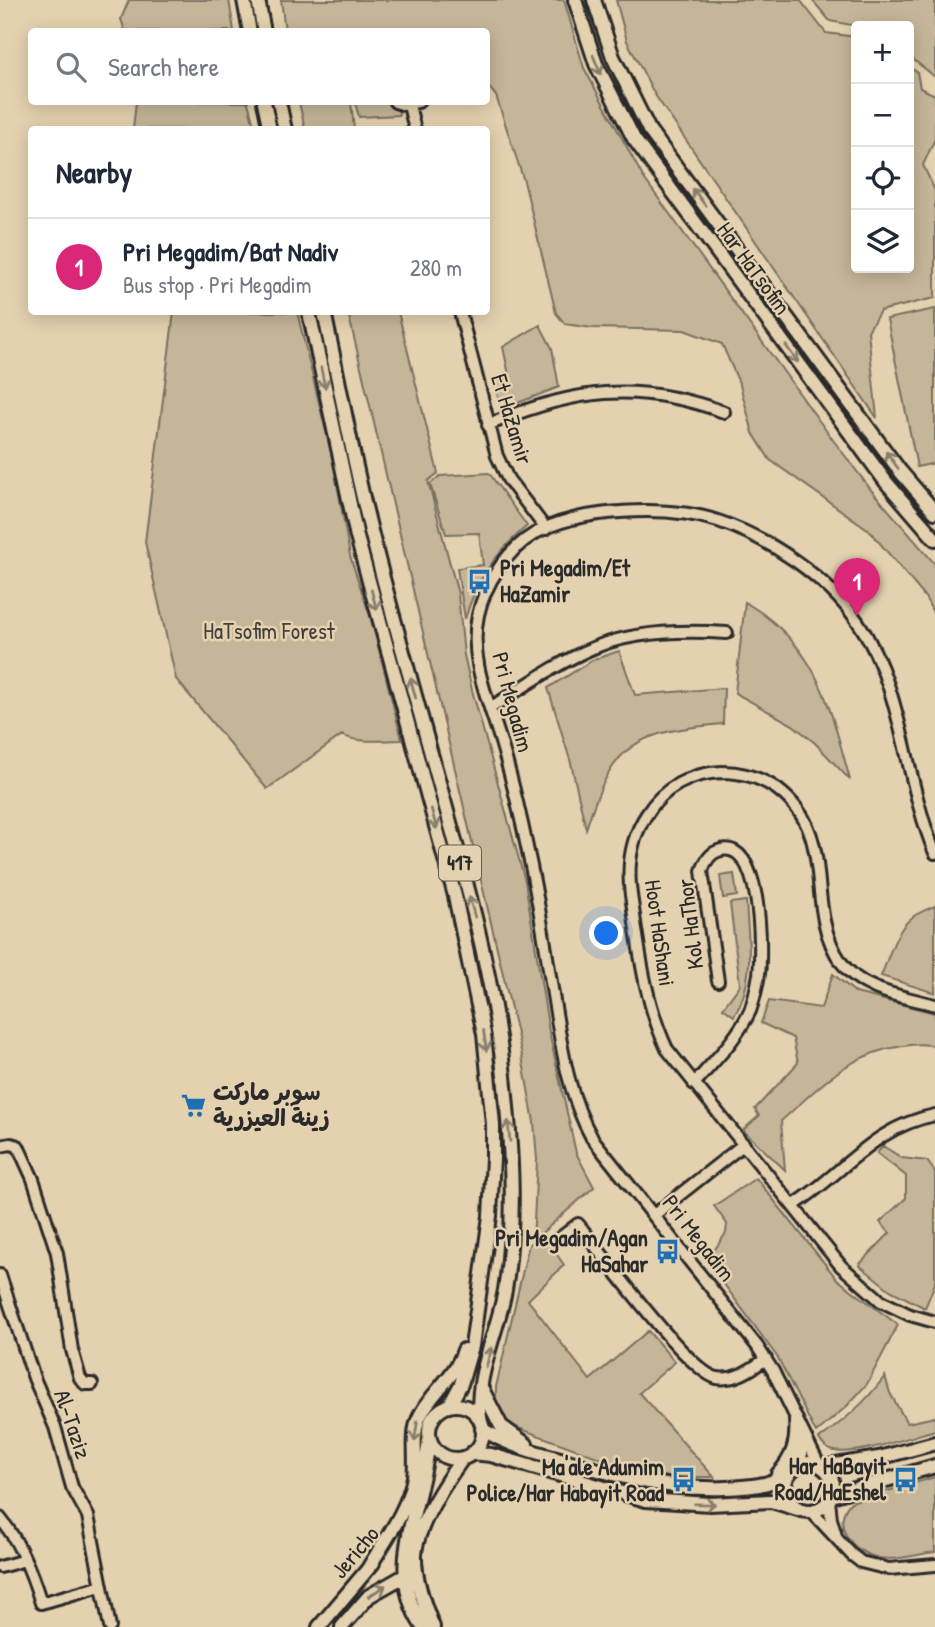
<!DOCTYPE html>
<meta charset="utf-8">
<style>
:root{--surface:#fff;--page:#f2f2f3;--text:#1f2937;--muted:#747a83;--line:#e0e1e3;--accent:#db2777}
body{margin:0;font-family:"Patrick Hand","Playpen Sans Arabic",sans-serif;background:var(--page);color:var(--text)}
.controls{position:absolute;right:21px;top:21px;display:grid;overflow:hidden;border-radius:7px;box-shadow:0 4px 18px #0003}
.controls button{width:63px;height:63px;display:grid;place-items:center;padding:0;border:0;border-bottom:2px solid var(--line);background:var(--surface);color:var(--text);font:35px sans-serif}
.you{position:absolute;left:607px;top:934px;width:24px;height:24px;margin:-18px;border:5px solid #fff;border-radius:50%;background:#1a73e8;box-shadow:0 0 0 10px #1a73e833}
.badge{display:grid;place-items:center;width:46px;height:46px;border-radius:50%;background:var(--accent);color:#fff;font-size:23px;font-weight:700}
.pin{position:absolute;translate:-50% -58px;filter:drop-shadow(0 2px 4px #0008)}
.pin::after{content:'';position:absolute;top:37px;width:24px;height:21px;background:inherit;clip-path:polygon(0 0,100% 0,50% 100%)}
.list{margin:0;padding:0;list-style:none}
h2{display:flex;justify-content:space-between;align-items:center;height:91px;margin:0;padding:0 28px;font-size:30px}
h2 small{font-size:23px;font-weight:400;color:var(--muted)}
.list li{display:grid;grid-template-columns:46px 1fr auto;gap:21px;align-items:center;box-sizing:border-box;height:98px;padding:0 28px;border-top:2px solid var(--line)}
.list b{display:block;font-size:26px;white-space:nowrap}
.list p{margin:0;font-size:23px;white-space:nowrap;color:var(--muted)}
.list em{font-size:23px;font-style:normal;color:var(--muted)}
.icon{flex:none;width:38px;height:38px;fill:none;stroke:currentColor;stroke-width:2;stroke-linecap:round;stroke-linejoin:round}
.map{position:relative;flex:none;width:935px;height:1627px;overflow:hidden}
.search{position:absolute;background:var(--surface);box-shadow:0 4px 18px #0003;left:28px;top:28px;width:462px;height:77px;display:flex;align-items:center;gap:18px;box-sizing:border-box;padding:0 24px;border-radius:7px;color:var(--muted);font-size:26px}
.panel{position:absolute;background:var(--surface);box-shadow:0 4px 18px #0003;left:28px;top:126px;width:462px;height:189px;border-radius:7px}
.map>svg:first-child{display:block}
.green{fill:#c6b699;stroke:#787062;stroke-width:2}
.lines{fill:none;stroke-linecap:round;stroke-linejoin:round}
.minor-casing{stroke:#2b2b2b;stroke-width:16}
.major-casing{stroke:#2b2b2b;stroke-width:18}
.minor{stroke:#e4d1af;stroke-width:10}
.major{stroke:#e4d1af;stroke-width:12}
.oneway{stroke:#887e6d}
.labels{text-anchor:middle;stroke-width:5;stroke-linejoin:round;paint-order:stroke}
.shield{fill:#e4d1af;stroke:#625d53;stroke-width:2}
.shield-label{font-size:21px;font-weight:bold;fill:#2b2b2b}
.street-label{font-size:23px;fill:#2b2b2b;stroke:#e4d1af}
.poi-label{font-size:23px;font-weight:bold;fill:#2b2b2b;stroke:#e4d1af;text-anchor:end}
.park-label{font-size:23px;fill:#42403c;stroke:#e4d1af}
</style>
<div class="map">
<svg width="935" height="1627" viewBox="0 0 935 1627">
<rect width="100%" height="100%" fill="#e4d1af"/>
<filter id="ink" filterUnits="userSpaceOnUse"><feTurbulence type="fractalNoise" baseFrequency=".0143" numOctaves="2"/><feDisplacementMap in="SourceGraphic" scale="14" xChannelSelector="R" yChannelSelector="G"/><feConvolveMatrix kernelMatrix="1 2 1 2 8 2 1 2 1" color-interpolation-filters="sRGB"/></filter>
<g filter="url(#ink)">
<path class="green" d="M129,0H229L234,31H125L121,19Z
M281,0H564L584,68L643,177L833,440L872,491L935,564V616L925,597L869,530L770,460L753,433L740,385L722,344L684,330L592,328L565,324L556,313L524,181L496,96L487,85L486,32H381L379,29L378,32L285,31Z
M616,0H800L826,33L856,37V268H909V67L917,72L920,88L935,95V139L923,165L935,191V298L880,311L868,331L877,418L655,95L627,41Z
M812,0H935V77L909,56V26H857L830,21Z
M136,102H248L255,129H133Z
M299,102H351L354,129H305Z
M355,102H387L398,108L399,115L359,117Z
M935,309V463L917,467L887,319Z
M174,312H297L333,461L350,556L371,619L402,740C384,740 357,744 342,735L267,789L176,679L145,542Z
M348,312H398L438,473L428,481L458,594L464,655L472,690L525,881L549,1032L576,1153L594,1187L535,1239L543,1234L564,1265L528,1300L590,1380L648,1331L675,1362L639,1393L714,1477H664L627,1468L510,1425L500,1414L496,1402V1387L529,1244L533,1242L537,1160L534,1122L521,1051Z
M540,325L552,348L559,387L502,409L492,379L509,375L503,347Z
M489,473L527,526C495,554 477,578 465,619L457,568L483,565L479,533L446,534L430,484L440,476Z
M745,602C818,646 829,703 850,780L815,743L793,725L735,693Z
M619,651L635,695L724,688L723,724C635,732 613,742 586,829L571,763L548,688L593,660Z
M734,874L737,896L723,898L720,876Z
M746,901C748,941 756,981 734,1016L723,1008L740,985L730,903Z
M935,906V993L881,976C889,957 896,928 914,916C920,912 928,909 935,906Z
M833,974L856,993L935,1013V1046C924,1043 914,1044 903,1046C848,1053 821,1086 781,1121L785,1170L743,1130L759,1116L755,1109L798,1063L793,1038L761,1023L769,1001L821,1008Z
M883,1146L902,1158L927,1161L935,1172V1283L925,1308L890,1290L859,1265L890,1233L880,1222L906,1198V1176L877,1153Z
M756,1178L837,1279L898,1325L867,1384L847,1406L816,1433L778,1358L707,1261L726,1233L727,1224L714,1206Z
M885,1376L890,1393L907,1423L935,1417V1430C913,1436 851,1458 831,1450C825,1448 822,1444 819,1439C846,1419 865,1403 885,1376Z
M935,1477V1552C917,1554 898,1561 879,1558C853,1553 829,1525 851,1502Z"/>
<g class="lines">
<defs>
<path id="minor" d="M395,102L405,105L418,102
M409,105L415,130
M460,312L497,456L508,479L546,529
M488,425C572,389 637,380 724,412
M490,708C524,687 557,663 593,648C633,631 684,630 727,633
M935,1005C902,996 862,992 841,962C802,906 840,836 777,789C761,778 741,772 722,772C691,773 663,788 647,814C631,838 627,867 631,895C639,948 644,1000 667,1049L841,1266L881,1301L910,1315L935,1322
M694,1084C714,1061 737,1039 750,1011C754,1000 757,986 759,974C762,951 762,834 718,851C709,854 705,862 702,871L718,981
M0,1146L11,1144L18,1146L33,1179L57,1253L72,1350L80,1378L85,1384H92
M794,1205C844,1173 873,1127 935,1115
M654,1215L744,1144
M560,1238L578,1224C601,1252 689,1373 717,1378C736,1381 751,1369 766,1359
M0,1275L34,1378L55,1427L72,1487L88,1516L110,1627
M819,1465L773,1371L757,1346L592,1138C568,1095 562,1049 554,1001C546,951 539,901 528,852C521,818 513,783 503,749C491,705 468,662 478,615C485,584 506,551 534,534C578,508 669,505 718,521C769,538 827,577 858,622C904,690 904,779 935,853
M794,1468L802,1454V1436
M829,1500L831,1519L836,1536
M811,1511L852,1555L861,1562L889,1569L935,1565
M0,1518C20,1542 32,1573 41,1603L101,1586
M0,1567L25,1560"/>
<path id="major" d="M244,0L250,32
M258,0L264,32
M575,0L596,64L634,139L886,482L935,539
M594,0L613,57L649,130L900,471L935,512
M264,102L270,130
M279,102L285,130
M309,312L357,537L455,896L484,1034L493,1124V1158L490,1216L472,1346L461,1384L449,1406
M324,312C340,386 353,461 372,535C387,596 404,656 421,717C452,833 489,948 503,1067C511,1140 517,1217 505,1290C498,1332 472,1382 481,1423
M482,1389L501,1426L526,1444
M429 1432a27 27 0 1 1 54 0a27 27 0 1 1-54 0Z
M482,1429C509,1446 538,1453 568,1461C624,1478 667,1490 726,1488C749,1487 769,1486 788,1474
M472,1453L491,1455L646,1500L710,1504L771,1501L801,1510
M785 1487a24 24 0 1 1 48 0a24 24 0 1 1-48 0Z
M823,1467L879,1458L935,1443
M778,1474C793,1458 798,1442 796,1420
M831,1496L935,1466
M368,1569C385,1540 408,1510 414,1477C417,1457 411,1436 419,1418C430,1393 456,1377 464,1350
M319,1627L373,1563
M342,1627L369,1596L406,1575L410,1569
M423,1627C382,1568 425,1501 429,1438
M433,1627C424,1605 414,1578 415,1554C417,1525 446,1481 463,1458"/>
</defs>
<use href="#minor" class="minor-casing"/>
<use href="#major" class="major-casing"/>
<use href="#minor" class="minor"/>
<use href="#major" class="major"/>
</g>
<defs><path id="oneway-shaft" d="M-6 0H5M1.5-3L5.5 0L1.5 3" fill="none" stroke-width="1.6" stroke-linecap="round" stroke-linejoin="round" transform="scale(1.75)"/></defs>
<g class="oneway">
<use href="#oneway-shaft" transform="translate(597 65) rotate(68)"/>
<use href="#oneway-shaft" transform="translate(699 197) rotate(-126)"/>
<use href="#oneway-shaft" transform="translate(792 354) rotate(54)"/>
<use href="#oneway-shaft" transform="translate(323 378) rotate(78)"/>
<use href="#oneway-shaft" transform="translate(892 460) rotate(-126)"/>
<use href="#oneway-shaft" transform="translate(374 600) rotate(75)"/>
<use href="#oneway-shaft" transform="translate(413 688) rotate(-105)"/>
<use href="#oneway-shaft" transform="translate(434 819) rotate(75)"/>
<use href="#oneway-shaft" transform="translate(472 907) rotate(-105)"/>
<use href="#oneway-shaft" transform="translate(485 1041) rotate(82)"/>
<use href="#oneway-shaft" transform="translate(509 1131) rotate(-95)"/>
<use href="#oneway-shaft" transform="translate(489 1357) rotate(-74)"/>
<use href="#oneway-shaft" transform="translate(416 1431) rotate(99)"/>
<use href="#oneway-shaft" transform="translate(705 1504) rotate(1)"/>
<use href="#oneway-shaft" transform="translate(377 1591) rotate(-33)"/>
</g>
</g>
<defs>
<symbol id="bus-bare" viewBox="-9 -9 18 18"><path d="M-5-6H5V4H4V6H2V4H-2V6H-4V4H-5ZM-3.5-4V0h7V-4ZM-3.5 1.2v1.5H-2V1.2ZM2 1.2v1.5H3.5V1.2Z" fill="#1f6fb2" stroke="#e4d1af" stroke-width="2.5" paint-order="stroke"/></symbol>
<symbol id="supermarket-bare" viewBox="-9 -9 18 18"><path d="M-6-5.5h2.5l.6 2H6L4.5 2H-2.5L-4.4-4H-6ZM-1.5 3.2a1.3 1.3 0 1 0 .1 0ZM3 3.2a1.3 1.3 0 1 0 .1 0Z" fill="#1f6fb2" stroke="#e4d1af" stroke-width="2.5" paint-order="stroke"/></symbol>
</defs>
<g fill-rule="evenodd">
<use href="#bus-bare" x="462" y="564" width="35" height="35"/>
<use href="#supermarket-bare" x="176" y="1088" width="35" height="35"/>
<use href="#bus-bare" x="650" y="1234" width="35" height="35"/>
<use href="#bus-bare" x="888" y="1462" width="35" height="35"/>
<use href="#bus-bare" x="666" y="1462" width="35" height="35"/>
</g>
<g class="labels">
<rect class="shield" x="439" y="845.5" width="42" height="35" rx="5"/>
<g class="shield-label">
<text x="460" y="870">417</text>
</g>
<g class="street-label">
<text transform="translate(754 268) rotate(54)" y="8">Har HaTsofim</text>
<text transform="translate(512 419) rotate(73)" y="8">Et HaZamir</text>
<text transform="translate(513 702) rotate(75)" y="8">Pri Megadim</text>
<text transform="translate(690 924) rotate(-97)" y="8">Kol HaThor</text>
<text transform="translate(660 933) rotate(82)" y="8">Hoot HaShani</text>
<text transform="translate(699 1238) rotate(52)" y="8">Pri Megadim</text>
<text transform="translate(73 1424) rotate(71)" y="8">Al-Taziz</text>
<text transform="translate(355 1552) rotate(-50)" y="8">Jericho</text>
</g>
<g class="poi-label">
<text x="500" y="576" text-anchor="start">Pri Megadim/Et<tspan x="500" dy="26">HaZamir</tspan></text>
<text x="213" y="1100" text-anchor="start">سوبر ماركت<tspan x="213" dy="26">زينة العيزرية</tspan></text>
<text x="648" y="1246">Pri Megadim/Agan<tspan x="648" dy="26">HaSahar</tspan></text>
<text x="886" y="1474">Har HaBayit<tspan x="886" dy="26">Road/HaEshel</tspan></text>
<text x="664" y="1475">Ma'ale Adumim<tspan x="664" dy="26">Police/Har Habayit Road</tspan></text>
</g>
<g class="park-label">
<text x="269" y="639">HaTsofim Forest</text>
</g>
</g>
</svg>
<div class="controls">
<button>+</button>
<button>−</button>
<button><svg class="icon" aria-label="locate" viewBox="0 0 24 24"><circle cx="12" cy="12" r="6"/><path d="M12 2v4M12 18v4M2 12h4M18 12h4"/></svg></button>
<button><svg class="icon" aria-label="layers" viewBox="0 0 24 24"><path d="M12 4l9 5-9 5-9-5zM3 14l9 5 9-5"/></svg></button>
</div>
<div class="you"></div>
<div class="pin badge" style="left:857px;top:616px">1</div>
<div class="search"><svg class="icon" aria-label="search" viewBox="0 0 24 24"><circle cx="10" cy="10" r="6"/><path d="M15 15l6 6"/></svg>Search here</div>
<section class="panel">
<h2>Nearby<small></small></h2>
<ul class="list">
<li><span class="badge">1</span><div><b>Pri Megadim/Bat Nadiv</b><p>Bus stop · Pri Megadim</p></div><em>280 m</em></li>
</ul>
</section>
</div>
